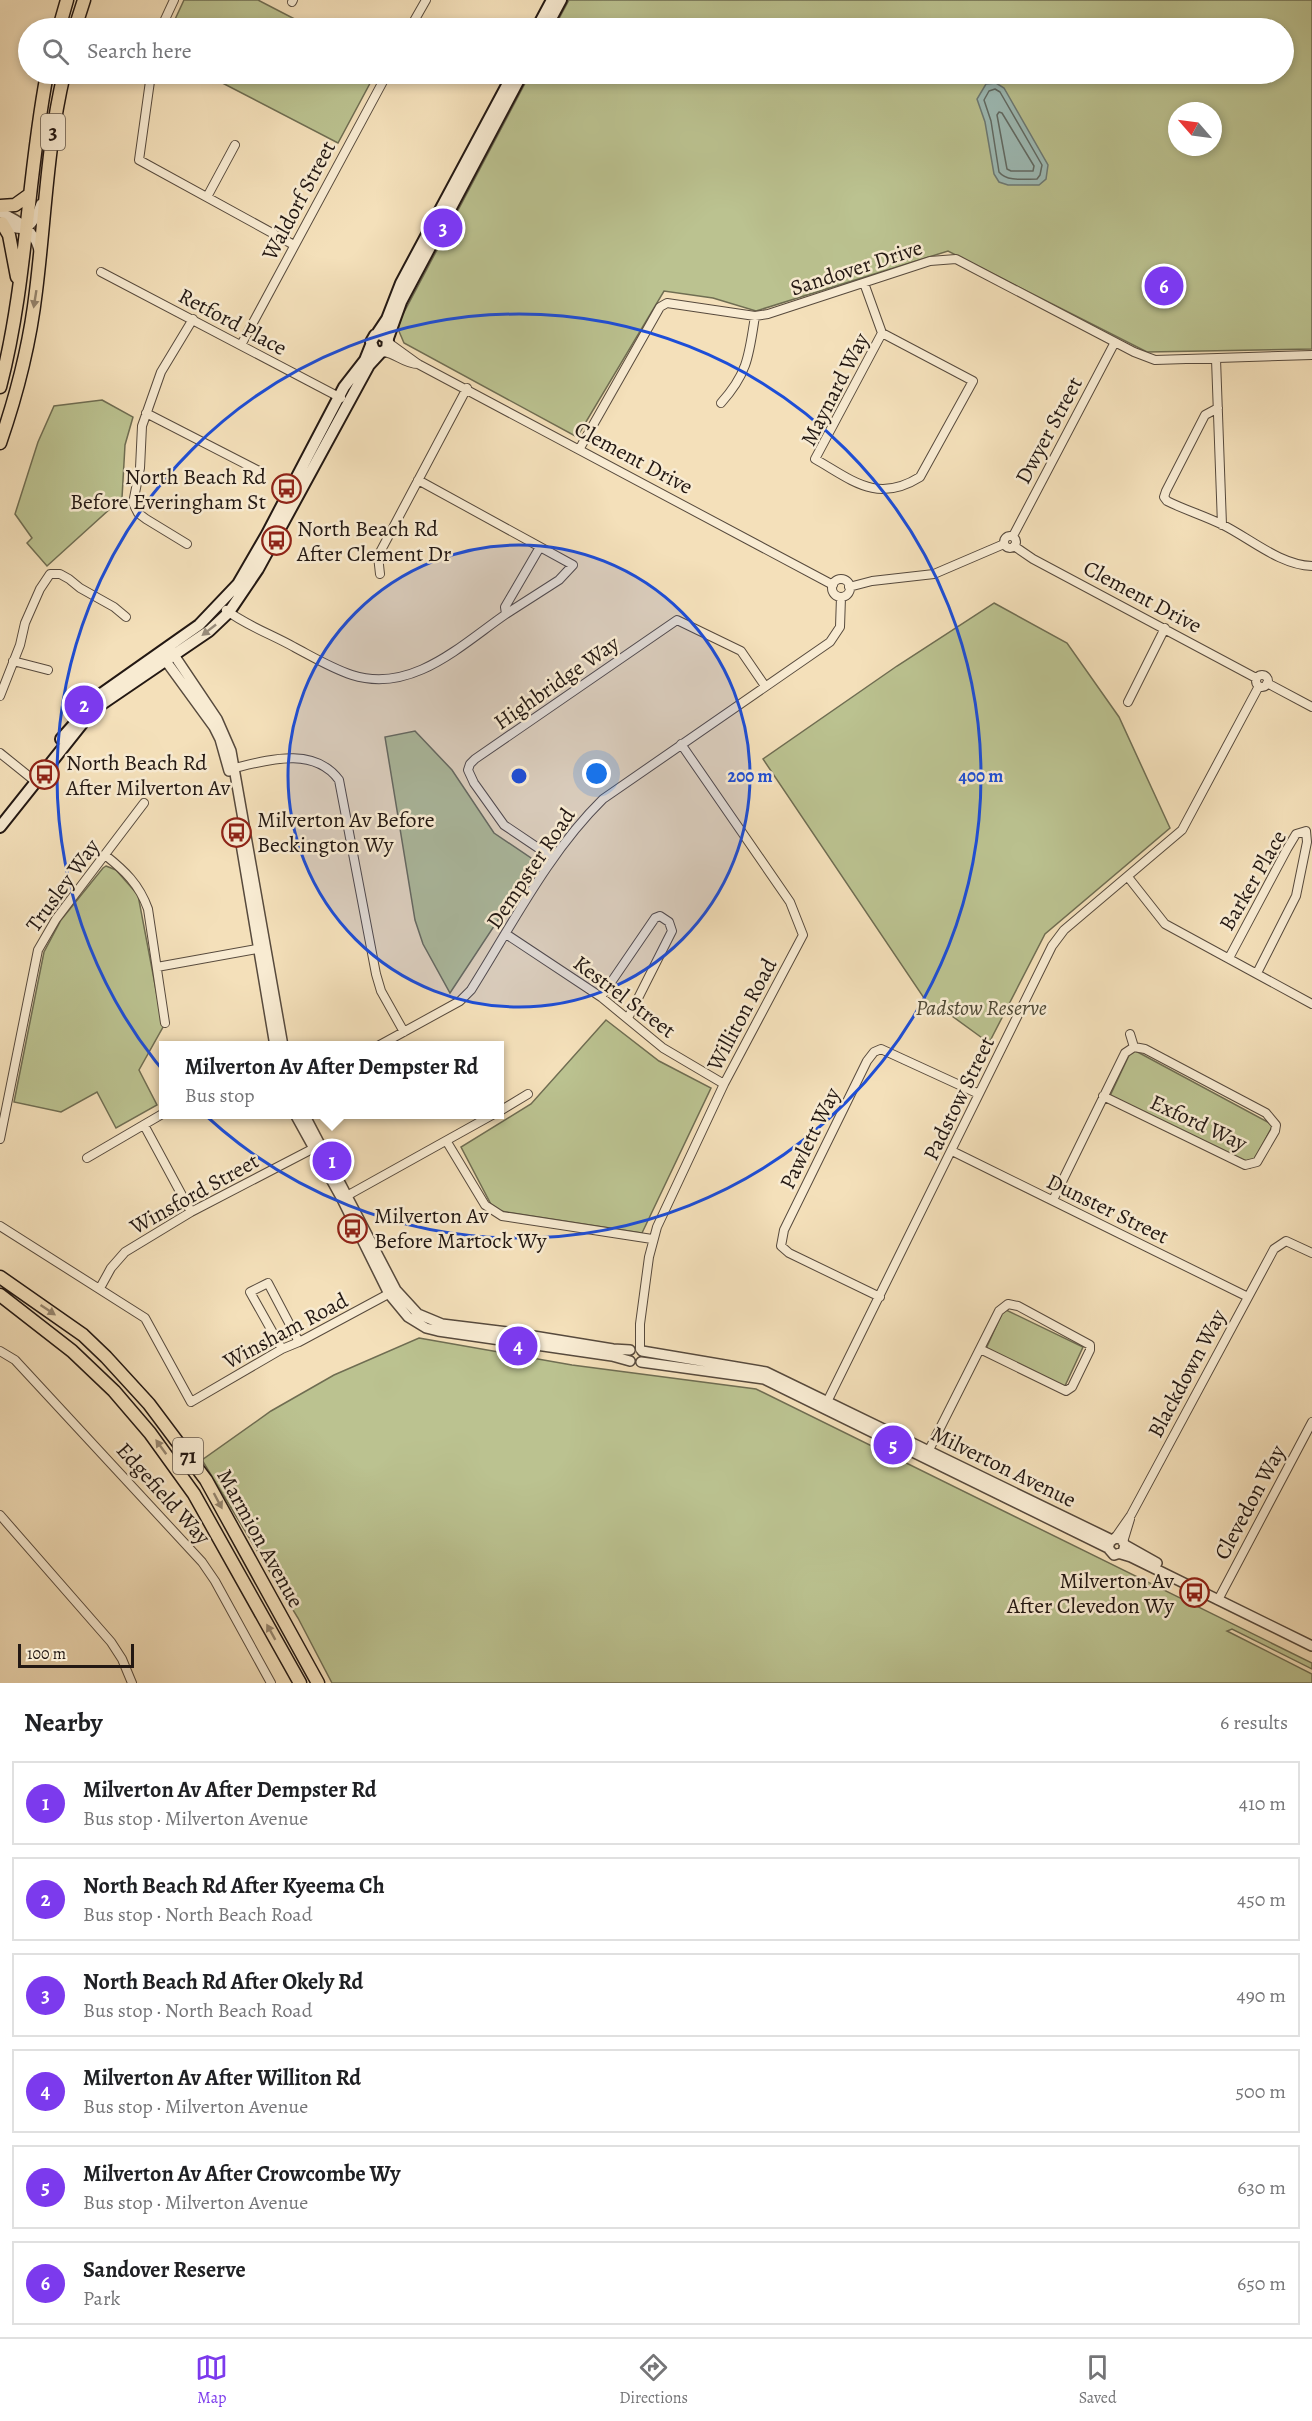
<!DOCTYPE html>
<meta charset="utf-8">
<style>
:root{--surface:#fff;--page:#f2f2f2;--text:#202124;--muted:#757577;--line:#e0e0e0;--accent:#7c3aed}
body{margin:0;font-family:Alegreya,serif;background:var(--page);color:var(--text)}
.compass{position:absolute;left:1168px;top:102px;width:54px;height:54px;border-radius:50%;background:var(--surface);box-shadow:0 3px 9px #0003;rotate:298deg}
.scale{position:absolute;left:18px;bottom:15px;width:116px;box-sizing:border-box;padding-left:6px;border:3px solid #231813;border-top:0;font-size:16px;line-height:21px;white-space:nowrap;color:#231813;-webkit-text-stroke:4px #f8ebd2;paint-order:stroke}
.you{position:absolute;left:597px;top:774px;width:21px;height:21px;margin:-15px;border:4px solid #fff;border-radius:50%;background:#1a73e8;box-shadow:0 0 0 9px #1a73e833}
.badge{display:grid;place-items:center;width:39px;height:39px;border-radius:50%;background:var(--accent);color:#fff;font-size:20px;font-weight:700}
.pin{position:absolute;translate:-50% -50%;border:3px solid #fff;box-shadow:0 2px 6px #0006}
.popup{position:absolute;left:159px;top:1041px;width:345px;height:78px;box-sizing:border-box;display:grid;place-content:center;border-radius:0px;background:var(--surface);filter:drop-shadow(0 2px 4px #0005);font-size:20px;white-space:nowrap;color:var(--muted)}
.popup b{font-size:22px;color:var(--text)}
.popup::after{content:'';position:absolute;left:50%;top:100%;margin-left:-12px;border:12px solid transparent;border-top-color:var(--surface)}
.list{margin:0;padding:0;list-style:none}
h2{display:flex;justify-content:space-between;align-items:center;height:78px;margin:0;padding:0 24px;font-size:26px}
h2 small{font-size:20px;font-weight:400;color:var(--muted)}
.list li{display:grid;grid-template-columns:39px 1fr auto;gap:18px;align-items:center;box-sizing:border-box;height:84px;margin:0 12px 12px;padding:0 12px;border:2px solid var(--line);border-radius:0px}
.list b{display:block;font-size:22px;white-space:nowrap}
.list p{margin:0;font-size:20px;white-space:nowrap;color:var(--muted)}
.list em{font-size:20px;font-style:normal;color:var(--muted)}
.icon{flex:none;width:33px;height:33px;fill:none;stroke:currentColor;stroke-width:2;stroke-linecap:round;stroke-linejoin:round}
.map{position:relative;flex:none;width:1312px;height:1683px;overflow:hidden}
.search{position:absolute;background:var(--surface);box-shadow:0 3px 9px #0003;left:18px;right:18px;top:18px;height:66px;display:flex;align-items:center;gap:15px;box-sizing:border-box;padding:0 21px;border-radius:33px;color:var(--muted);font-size:22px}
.sheet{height:654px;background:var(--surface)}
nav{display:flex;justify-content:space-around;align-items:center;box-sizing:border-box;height:84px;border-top:2px solid var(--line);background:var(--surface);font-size:16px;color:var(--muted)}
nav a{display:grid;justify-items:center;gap:3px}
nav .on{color:var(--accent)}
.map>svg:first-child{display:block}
.green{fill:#bbc290;stroke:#6f6d52;stroke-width:1.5;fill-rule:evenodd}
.water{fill:#9dbbb6;stroke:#6c7a75;stroke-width:1.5}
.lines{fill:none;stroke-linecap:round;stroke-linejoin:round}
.shore{stroke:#606a64;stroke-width:1.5}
.minor-casing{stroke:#574a3d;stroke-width:10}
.tertiary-casing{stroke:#574a3d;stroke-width:12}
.secondary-casing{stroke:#231813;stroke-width:14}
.trunk-casing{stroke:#231813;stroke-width:15}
.minor{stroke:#f8ebd2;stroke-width:8}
.tertiary{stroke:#f8ebd2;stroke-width:9}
.secondary{stroke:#f8ebd2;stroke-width:10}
.trunk{stroke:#f4e0ba;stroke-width:12}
.oneway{fill:#96866f}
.oneway2{fill:#988c7c}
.ring{fill:none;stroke:#1d4ed8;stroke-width:3}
.labels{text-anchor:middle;stroke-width:5;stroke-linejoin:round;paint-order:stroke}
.shield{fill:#f8ebd2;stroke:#63574c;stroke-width:1.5}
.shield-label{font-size:21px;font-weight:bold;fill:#231813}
.street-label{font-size:22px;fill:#231813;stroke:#f8ebd2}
.poi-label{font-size:22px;fill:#231813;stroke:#f8ebd2;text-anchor:start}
.park-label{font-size:22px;font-style:italic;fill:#514b38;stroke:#f8ebd2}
.centre{fill:#1d4ed8;stroke:#f8ebd2;stroke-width:3}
.ring-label{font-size:18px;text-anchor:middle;font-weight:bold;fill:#1d4ed8;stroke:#f8ebd2;stroke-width:5;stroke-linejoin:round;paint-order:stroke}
</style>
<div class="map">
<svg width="1312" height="1683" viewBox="0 0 1312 1683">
<rect width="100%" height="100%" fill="#f4e0ba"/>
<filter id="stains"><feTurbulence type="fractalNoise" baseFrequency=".00333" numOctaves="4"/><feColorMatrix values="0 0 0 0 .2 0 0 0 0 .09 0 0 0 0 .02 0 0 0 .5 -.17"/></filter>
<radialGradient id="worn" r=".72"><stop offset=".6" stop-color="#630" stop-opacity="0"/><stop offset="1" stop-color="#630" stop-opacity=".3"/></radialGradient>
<path class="green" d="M184,0H258L312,28H171Z
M569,0H1312V349L1147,352L948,251L756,311L713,298L664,291L577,437L404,343L398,329L401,318L530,74H1284V28H554ZM1177,111H1213V147H1177Z
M205,74H375L338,143Z
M102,400L133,417L125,445L122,498L47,566L27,543L32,538L15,514L38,442L54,406Z
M994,603L1067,643L1119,717L1170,828L1045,934L989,1043L941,1008L932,1010L763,759L897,666Z
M415,731L452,770L494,833L531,858L533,867L450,993L423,944L415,920L385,737Z
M106,866L116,870L138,895L163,1027L139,1070L157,1105L116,1128L97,1092L61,1112L14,1102L44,952L61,920L103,868Z
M606,1020L659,1061L711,1088L642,1233L494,1210L461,1147L531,1104Z
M1132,1049L1273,1125L1250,1168L1109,1098Z
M1004,1309L1083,1347L1064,1388L985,1351Z
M419,1338L572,1365L756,1389L1312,1663V1669L1232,1629L1227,1631L1312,1674V1683H332L298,1618L202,1460L271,1411L334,1375Z"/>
<path class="water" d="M996,83L1004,88L1048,165L1046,179L1039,185H1008L999,182L994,174L985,122L977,99L986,84Z"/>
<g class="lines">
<path class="shore" d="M995,89L1000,92L1042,165L1040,175L1037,179C1025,179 1007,182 999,172L991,121L984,100L989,91Z
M999,112L1002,113L1034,166L1033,171H1011L1007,169L997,115Z"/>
<defs>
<path id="minor" d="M292,2L293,0
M161,28L174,0
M410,28L426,0
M151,74L139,160L294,245
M207,197L235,145
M101,272L341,398
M864,283L882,333L815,459C852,480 877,504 920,477L973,381L882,333
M389,343L418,364L833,585
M241,345L387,74
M383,352C396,353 404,364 418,364
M1216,359L1222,525
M721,403C748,373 749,355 755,316
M1218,408L1205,415L1166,491L1164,497L1167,501C1185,510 1205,516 1223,525C1251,539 1280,565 1312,566
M146,413L261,472
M580,448L660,307L667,303L755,316L768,314L930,261L956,259L1134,352L1155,360L1312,355
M418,480L573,565L559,580L506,614
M1004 542a6 6 0 1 1 12 0a6 6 0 1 1-12 0Z
M1013,536L1115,342
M187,544L146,519L138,513L133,503L140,468L142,426L161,372L193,319
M1014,546L1033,559L1256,678
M380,574L378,556L467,388
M832 588a9 9 0 1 1 18 0a9 9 0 1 1-18 0Z
M849,587L872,581L934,574L1004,544
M226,610C245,625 273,635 294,647C313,657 331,668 352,675C412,694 461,645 506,614L505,607L540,547
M13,661L48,670
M1256 681a6 6 0 1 1 12 0a6 6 0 1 1-12 0Z
M1267,683L1312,707
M0,696L20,645L25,623L40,589L50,574H60L69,579L80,588L114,607L126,617
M1128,702L1165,628
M0,753L36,782
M230,769C265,761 313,745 339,780L376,974L381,991L404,1032
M105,855C125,871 139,884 148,909L165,1023
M553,858L504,825L474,783L468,770L470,764L475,759L677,620L741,651L765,686
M1128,877L1165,924L1312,1004
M506,934L601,997L663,1048L724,1084
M1229,958L1287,849L1296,834L1306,831L1307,842L1296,896L1257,973
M157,967L262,948
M601,997L655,918L660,916L669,922L672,931L628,1018
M1130,1034L1134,1047
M378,1046L460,1001L471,990C512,925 548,853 603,799L830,642L840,627L841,597
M500,1111L528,1094
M144,1125L191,1212
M0,1139L38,950L56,919L144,803
M447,1142L485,1205L502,1216L652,1239
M952,1151L1248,1297
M87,1158L164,1113
M343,1198L494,1114
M1053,1200L1125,1053L1134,1047L1145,1049L1266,1113L1276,1125L1275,1131L1257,1162L1245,1165L1103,1096
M0,1226L145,1318L191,1402L282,1349L299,1342L392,1292
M100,1288L111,1268L125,1252L191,1212L318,1146
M880,1297L789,1253L781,1246L784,1230L867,1061L874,1052L881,1049L979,1094
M282,1349L250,1292L268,1283L299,1342
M640,1349V1324L649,1257L657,1227L724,1084L803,935L790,902L681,744
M0,1351L15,1360L202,1562L215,1581L271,1683
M825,1406L1052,946L1064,930L1182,830L1259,686
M926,1456L929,1450L999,1311L1008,1304L1018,1306L1090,1345V1350L1072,1387L1066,1391L980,1349
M0,1515L111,1642L122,1659L132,1683
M1115,1538L1131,1515L1274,1249L1286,1241L1312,1253
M1123,1542L1130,1519
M1218,1600L1312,1422"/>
<path id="tertiary" d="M0,212C19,221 34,229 39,250
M2,223C26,235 33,227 41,204
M170,649L217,719L231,751L283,1046
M163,657L214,727L220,739L229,771
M238,826L275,1046
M295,1114L342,1199L389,1294L408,1317L426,1328L438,1331L612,1356L630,1361
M304,1114L396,1290L418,1314L442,1324L515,1333L613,1349L630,1350
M642,1351L766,1372L1112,1540
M641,1362L764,1379L1108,1548L1114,1555L1123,1552L1125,1545L1121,1539L1115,1538L1110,1542L1108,1548
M1125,1545L1157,1563
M1121,1554L1131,1557L1312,1646"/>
<path id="secondary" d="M537,28L552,0
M546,28L561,0
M377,334L387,319L401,283L513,74
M388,338L401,302L522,74
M61,739L101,694L199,625L238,584L267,534L344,387L365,360L371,345
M0,827L93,710L209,631L229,612L258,569L369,365L380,353L387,349L388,339L380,334L375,335L371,342L374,350L380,353"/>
<path id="trunk" d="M59,28L67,0
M75,28L84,0
M0,206L15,205L29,195
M2,223L9,235L17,277
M0,387C27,284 27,177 47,74
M0,443C17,394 30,343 36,291C45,219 47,145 64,74
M0,1277L83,1335L106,1357L149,1404L206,1480L318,1683
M0,1295L72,1351L114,1391L150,1433L194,1494L300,1683"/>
</defs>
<use href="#minor" class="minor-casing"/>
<use href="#tertiary" class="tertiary-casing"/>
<use href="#secondary" class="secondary-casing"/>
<use href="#trunk" class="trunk-casing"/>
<use href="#minor" class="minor"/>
<use href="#tertiary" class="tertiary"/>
<use href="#secondary" class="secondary"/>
<use href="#trunk" class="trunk"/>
</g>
<defs><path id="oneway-solid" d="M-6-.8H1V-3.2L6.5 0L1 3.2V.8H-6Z" transform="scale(1.5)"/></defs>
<g class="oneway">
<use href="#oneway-solid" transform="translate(35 299) rotate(99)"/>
<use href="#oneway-solid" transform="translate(48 1310) rotate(34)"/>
<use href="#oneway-solid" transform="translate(161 1447) rotate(-126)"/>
<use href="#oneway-solid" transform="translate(218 1501) rotate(62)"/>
<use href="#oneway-solid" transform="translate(271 1632) rotate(-119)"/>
</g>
<use class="oneway2" href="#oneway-solid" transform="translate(209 630) rotate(142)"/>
<circle cx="519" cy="776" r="231" fill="#1d4ed8" fill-opacity=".12"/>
<g class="ring">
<circle cx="519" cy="776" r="231"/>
<circle cx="519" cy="776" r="462"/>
</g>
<defs>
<symbol id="bus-ring" viewBox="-11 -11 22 22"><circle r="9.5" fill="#f8ebd2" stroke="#8f2418" stroke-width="1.5"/><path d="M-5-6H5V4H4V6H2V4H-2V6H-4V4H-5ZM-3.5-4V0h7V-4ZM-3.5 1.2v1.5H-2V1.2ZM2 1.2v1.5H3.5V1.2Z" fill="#8f2418"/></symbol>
</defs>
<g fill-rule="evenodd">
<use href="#bus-ring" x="270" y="472" width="33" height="33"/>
<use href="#bus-ring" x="260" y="524" width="33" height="33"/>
<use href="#bus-ring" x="28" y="758" width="33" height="33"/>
<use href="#bus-ring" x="220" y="816" width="33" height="33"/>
<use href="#bus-ring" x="336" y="1212" width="33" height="33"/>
<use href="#bus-ring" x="1178" y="1576" width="33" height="33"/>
</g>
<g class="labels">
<g class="shield">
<rect x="41" y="114" width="24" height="36" rx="4.5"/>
<rect x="173" y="1438" width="30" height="36" rx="4.5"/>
</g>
<g class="shield-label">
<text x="53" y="139">3</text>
<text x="188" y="1463">71</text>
</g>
<g class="street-label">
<text transform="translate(298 200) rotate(-62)" y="8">Waldorf Street</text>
<text transform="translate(856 267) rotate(-18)" y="8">Sandover Drive</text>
<text transform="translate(233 321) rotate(28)" y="8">Retford Place</text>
<text transform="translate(834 389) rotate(-63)" y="8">Maynard Way</text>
<text transform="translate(1048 430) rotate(-62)" y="8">Dwyer Street</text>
<text transform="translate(634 457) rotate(28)" y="8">Clement Drive</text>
<text transform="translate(1143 596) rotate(28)" y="8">Clement Drive</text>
<text transform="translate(556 682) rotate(-35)" y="8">Highbridge Way</text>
<text transform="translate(530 868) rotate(-56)" y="8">Dempster Road</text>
<text transform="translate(1252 880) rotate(-60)" y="8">Barker Place</text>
<text transform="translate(62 885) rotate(-54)" y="8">Trusley Way</text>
<text transform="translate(625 996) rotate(37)" y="8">Kestrel Street</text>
<text transform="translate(741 1014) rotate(-62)" y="8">Williton Road</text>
<text transform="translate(958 1098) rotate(-64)" y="8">Padstow Street</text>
<text transform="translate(1199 1122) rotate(25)" y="8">Exford Way</text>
<text transform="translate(809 1138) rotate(-64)" y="8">Pawlett Way</text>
<text transform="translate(194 1193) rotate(-29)" y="8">Winsford Street</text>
<text transform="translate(1108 1208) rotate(26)" y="8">Dunster Street</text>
<text transform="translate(285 1330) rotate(-28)" y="8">Winsham Road</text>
<text transform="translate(1186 1373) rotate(-62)" y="8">Blackdown Way</text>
<text transform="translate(1004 1466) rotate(26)" y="8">Milverton Avenue</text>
<text transform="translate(164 1493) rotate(48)" y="8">Edgefield Way</text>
<text transform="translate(1249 1502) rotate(-62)" y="8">Clevedon Way</text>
<text transform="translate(261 1538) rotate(61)" y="8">Marmion Avenue</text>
</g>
<g class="poi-label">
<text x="266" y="484" text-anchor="end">North Beach Rd<tspan x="266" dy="25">Before Everingham St</tspan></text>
<text x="297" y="536">North Beach Rd<tspan x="297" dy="25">After Clement Dr</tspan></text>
<text x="66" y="770">North Beach Rd<tspan x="66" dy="25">After Milverton Av</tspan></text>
<text x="257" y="827">Milverton Av Before<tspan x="257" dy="25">Beckington Wy</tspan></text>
<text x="374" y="1223">Milverton Av<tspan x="374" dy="25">Before Martock Wy</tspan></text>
<text x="1174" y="1588" text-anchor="end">Milverton Av<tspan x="1174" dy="25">After Clevedon Wy</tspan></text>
</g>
<g class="park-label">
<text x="981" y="1015">Padstow Reserve</text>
</g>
</g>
<circle cx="519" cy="776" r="9" class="centre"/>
<g class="ring-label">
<text x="750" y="782">200 m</text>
<text x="981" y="782">400 m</text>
</g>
<rect width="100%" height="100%" filter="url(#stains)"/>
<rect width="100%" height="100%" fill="url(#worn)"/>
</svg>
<svg class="compass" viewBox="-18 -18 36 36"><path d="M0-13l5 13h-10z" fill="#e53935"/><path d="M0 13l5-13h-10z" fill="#757577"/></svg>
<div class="scale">100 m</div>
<div class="you"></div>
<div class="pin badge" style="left:332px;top:1161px">1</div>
<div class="popup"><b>Milverton Av After Dempster Rd</b>Bus stop</div>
<div class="pin badge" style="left:84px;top:705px">2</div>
<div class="pin badge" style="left:443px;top:228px">3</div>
<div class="pin badge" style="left:518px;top:1346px">4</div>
<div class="pin badge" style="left:893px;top:1445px">5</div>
<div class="pin badge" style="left:1164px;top:286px">6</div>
<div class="search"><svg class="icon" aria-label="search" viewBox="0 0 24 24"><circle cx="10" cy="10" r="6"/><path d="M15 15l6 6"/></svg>Search here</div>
</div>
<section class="sheet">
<h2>Nearby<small>6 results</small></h2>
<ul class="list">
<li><span class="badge">1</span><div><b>Milverton Av After Dempster Rd</b><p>Bus stop · Milverton Avenue</p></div><em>410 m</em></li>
<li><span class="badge">2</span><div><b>North Beach Rd After Kyeema Ch</b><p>Bus stop · North Beach Road</p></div><em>450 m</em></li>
<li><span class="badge">3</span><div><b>North Beach Rd After Okely Rd</b><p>Bus stop · North Beach Road</p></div><em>490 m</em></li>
<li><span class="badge">4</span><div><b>Milverton Av After Williton Rd</b><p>Bus stop · Milverton Avenue</p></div><em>500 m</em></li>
<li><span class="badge">5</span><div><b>Milverton Av After Crowcombe Wy</b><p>Bus stop · Milverton Avenue</p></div><em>630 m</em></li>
<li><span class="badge">6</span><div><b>Sandover Reserve</b><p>Park</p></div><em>650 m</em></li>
</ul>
</section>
<nav>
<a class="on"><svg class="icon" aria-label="map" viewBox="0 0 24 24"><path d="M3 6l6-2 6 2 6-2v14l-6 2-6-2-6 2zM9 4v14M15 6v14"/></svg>Map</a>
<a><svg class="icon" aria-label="directions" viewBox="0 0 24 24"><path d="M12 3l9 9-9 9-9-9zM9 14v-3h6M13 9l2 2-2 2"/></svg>Directions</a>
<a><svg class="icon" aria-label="saved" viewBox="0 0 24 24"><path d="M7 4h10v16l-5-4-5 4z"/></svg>Saved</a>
</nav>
